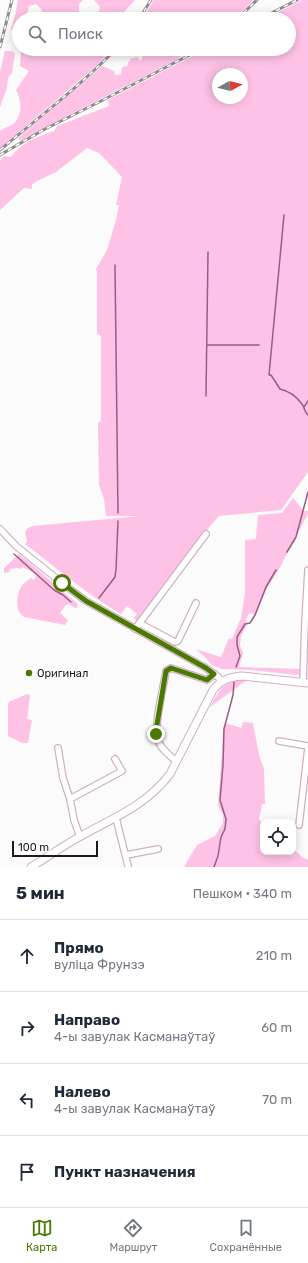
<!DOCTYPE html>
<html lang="ru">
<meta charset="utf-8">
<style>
:root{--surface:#fff;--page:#f2f2f3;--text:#1f2937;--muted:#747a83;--line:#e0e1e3;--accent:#497901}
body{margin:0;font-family:Rubik,sans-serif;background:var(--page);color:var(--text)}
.controls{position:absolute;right:12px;bottom:12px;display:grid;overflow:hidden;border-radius:8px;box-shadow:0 2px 10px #0003}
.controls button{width:36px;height:36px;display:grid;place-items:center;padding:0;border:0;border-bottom:1px solid var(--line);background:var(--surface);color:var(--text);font:20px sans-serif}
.compass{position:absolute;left:212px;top:68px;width:36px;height:36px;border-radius:50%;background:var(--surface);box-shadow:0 2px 10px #0003;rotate:82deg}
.scale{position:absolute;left:12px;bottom:10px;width:86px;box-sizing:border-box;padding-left:4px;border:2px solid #21171d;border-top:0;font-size:11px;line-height:14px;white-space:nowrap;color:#21171d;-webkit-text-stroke:3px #fff;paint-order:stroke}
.stop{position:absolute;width:12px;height:12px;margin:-9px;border:3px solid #497901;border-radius:50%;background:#fff}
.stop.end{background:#497901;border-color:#fff;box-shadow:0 1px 4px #0008}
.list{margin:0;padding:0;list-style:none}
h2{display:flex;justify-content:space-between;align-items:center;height:52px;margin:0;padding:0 16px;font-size:17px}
h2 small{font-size:13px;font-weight:400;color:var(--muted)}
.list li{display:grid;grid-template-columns:26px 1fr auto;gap:12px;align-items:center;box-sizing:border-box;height:72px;padding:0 16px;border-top:1px solid var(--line)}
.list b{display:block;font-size:15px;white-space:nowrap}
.list p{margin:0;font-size:13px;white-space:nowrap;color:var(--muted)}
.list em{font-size:13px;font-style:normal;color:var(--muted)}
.icon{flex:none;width:22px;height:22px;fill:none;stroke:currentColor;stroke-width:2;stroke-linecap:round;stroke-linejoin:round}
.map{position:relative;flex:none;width:308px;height:867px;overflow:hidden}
.search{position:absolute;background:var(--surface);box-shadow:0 2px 10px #0003;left:12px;right:12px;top:12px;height:44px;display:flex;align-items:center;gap:10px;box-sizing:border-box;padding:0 14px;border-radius:22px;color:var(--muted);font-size:15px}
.sheet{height:340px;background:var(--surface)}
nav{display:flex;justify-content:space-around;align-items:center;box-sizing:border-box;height:56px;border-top:1px solid var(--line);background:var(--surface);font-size:11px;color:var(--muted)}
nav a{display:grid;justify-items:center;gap:2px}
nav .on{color:var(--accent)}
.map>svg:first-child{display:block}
.green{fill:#fdc2e6;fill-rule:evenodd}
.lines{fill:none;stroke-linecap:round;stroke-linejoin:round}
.stream{stroke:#995d84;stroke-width:1.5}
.minor-casing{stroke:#d0b1c4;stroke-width:8}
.secondary-casing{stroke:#d0b1c4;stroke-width:9}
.minor{stroke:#fff;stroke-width:5.5}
.secondary{stroke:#fff;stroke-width:7}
.rail-casing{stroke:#8f8a8d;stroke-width:3}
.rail{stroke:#fff;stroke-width:1.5;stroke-dasharray:4.5;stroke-linecap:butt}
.route{stroke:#497901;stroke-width:5}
.poi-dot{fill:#497901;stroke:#fff;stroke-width:1.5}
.labels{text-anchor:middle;stroke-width:3;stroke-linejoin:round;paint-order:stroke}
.poi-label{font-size:11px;fill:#21171d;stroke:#fff;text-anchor:start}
</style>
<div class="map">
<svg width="308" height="867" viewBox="0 0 308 867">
<rect width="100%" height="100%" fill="#fbfbfb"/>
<path class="green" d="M18,0H83L79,4V15L85,19H37L42,10L36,4L29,6L26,19H19V35L11,29L15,15Z
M94,0H135L123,13L122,19H97L100,7Z
M154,0H254L234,19H142Z
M302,0H308V472L281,510L219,516L199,539L137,621L134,618L137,614L127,606L121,614C87,594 56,568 25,544L27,542L25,532L28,528L33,526L140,516H106L104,499L99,485L98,423L101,421V336L97,334V272L96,269L107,250L116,220L119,205H116L122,177L99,153L87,148L56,172L35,182L32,185V189L24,188L0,210V161L4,156L11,157C20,143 39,136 54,131L57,126L109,106L108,100L206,49H289V19H265ZM218,74H242V98H218Z
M21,49H112L96,66L73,86L0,148V131C4,128 14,125 16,121C23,112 21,99 16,90L29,71L20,66Z
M145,49H192L174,61L44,128L21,141L18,138L76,89L102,66L114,71L115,75L121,74L122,67L127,66L130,59L137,57L141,61Z
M5,51H12L15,53L12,73L8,78L7,88L0,107V72Z
M293,498L304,511H308V514L278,571L267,588L256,615L250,613L246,619L247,625L241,636L240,645L243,653L239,667L301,669L300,674L296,675L252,670L222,669L212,665L204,656L195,649L221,657L229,638L232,639L241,618L245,593V540L256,539L258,515L282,513Z
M19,554C39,570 58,588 78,604L77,608H75L69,604L65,606L60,613L68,620L65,625L24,617C15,612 16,595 21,587C23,583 27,581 31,578L34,580L37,575L23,567L21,569L18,568L10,569L9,572L4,573V568Z
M247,680L210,707C220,689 224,679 247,680Z
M27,694L30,695L27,719L32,720L28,743H22L8,736V705L9,702Z
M243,722L253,723L259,755L264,769L265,804H262L259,820L263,823V852H293V848L301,856L308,860V867H184L195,848L197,845L215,836L223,823V815L218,806L222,752L223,728L225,723L241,728Z"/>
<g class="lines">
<path class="stream" d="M284,215L269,375H271L280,389C289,391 296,396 302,404C305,408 304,412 308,415
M115,265L118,513
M207,345H259
M206,396L208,252
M304,407L308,401
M287,552L296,537L308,492
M14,554L54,590L63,595L71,602
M99,598L115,577L116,570L118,521
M236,667L240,656L237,645V637L245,624L250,623L255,615L266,587L276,570
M214,867L218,856L221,837L225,829L226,819L220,800L223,765L224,729L233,695L234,682"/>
<defs>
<path id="minor" d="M0,529L16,546L62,583L86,601L206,668L218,677L221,681
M139,623L175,642L178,641L196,603
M135,629L206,534
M303,682L305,622L308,570
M279,741L308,746
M58,748L63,778L70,799L74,820L80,837
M176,761C169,755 160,748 158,740C153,726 164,686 166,671L171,668L207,680L215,674
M70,799L122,771L115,759
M116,818L128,866
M299,825L308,748
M126,855L158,849"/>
<path id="secondary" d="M31,867C48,857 64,845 81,836C113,818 147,805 170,774L213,690C221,680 229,677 242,676L308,683"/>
</defs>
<use href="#minor" class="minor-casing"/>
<use href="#secondary" class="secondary-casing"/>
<use href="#minor" class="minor"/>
<use href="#secondary" class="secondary"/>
<defs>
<path id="rail" d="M139,19L151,0
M237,19L257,0
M260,19L297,0
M0,47L12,0
M0,150C39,117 80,86 116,49
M0,155L45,129L103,100L201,49"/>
</defs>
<use href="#rail" class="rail-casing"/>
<use href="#rail" class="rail"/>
</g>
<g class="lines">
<path class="route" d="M62,583L86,601L206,668L214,674L207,680L171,668L166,671L157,724L156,734"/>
</g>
<circle class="poi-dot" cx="29" cy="673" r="4"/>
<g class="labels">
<g class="poi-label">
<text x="37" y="677">Оригинал</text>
</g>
</g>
</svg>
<div class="controls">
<button><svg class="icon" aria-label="locate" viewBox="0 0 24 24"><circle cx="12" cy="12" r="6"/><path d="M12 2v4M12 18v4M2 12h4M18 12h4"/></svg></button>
</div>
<svg class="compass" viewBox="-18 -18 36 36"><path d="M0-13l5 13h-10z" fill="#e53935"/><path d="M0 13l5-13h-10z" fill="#747a83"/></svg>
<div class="scale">100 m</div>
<div class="stop" style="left:62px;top:583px"></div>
<div class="stop end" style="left:156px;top:734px"></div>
<div class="search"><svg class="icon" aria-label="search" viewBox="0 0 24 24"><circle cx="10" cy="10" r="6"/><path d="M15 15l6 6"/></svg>Поиск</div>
</div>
<section class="sheet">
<h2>5 мин<small>Пешком · 340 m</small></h2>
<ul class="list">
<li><svg class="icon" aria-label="ahead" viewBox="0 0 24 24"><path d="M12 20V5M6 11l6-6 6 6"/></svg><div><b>Прямо</b><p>вуліца Фрунзэ</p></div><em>210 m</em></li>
<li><svg class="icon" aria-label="right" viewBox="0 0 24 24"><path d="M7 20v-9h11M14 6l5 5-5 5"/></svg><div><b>Направо</b><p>4-ы завулак Касманаўтаў</p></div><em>60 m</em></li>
<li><svg class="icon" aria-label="left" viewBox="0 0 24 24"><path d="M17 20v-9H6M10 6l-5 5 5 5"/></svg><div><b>Налево</b><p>4-ы завулак Касманаўтаў</p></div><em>70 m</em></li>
<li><svg class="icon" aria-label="arrive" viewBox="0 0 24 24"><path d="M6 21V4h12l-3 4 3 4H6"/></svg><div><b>Пункт назначения</b></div></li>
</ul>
</section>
<nav>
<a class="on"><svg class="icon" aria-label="map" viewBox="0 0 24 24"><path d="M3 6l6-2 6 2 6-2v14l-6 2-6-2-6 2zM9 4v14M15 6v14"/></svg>Карта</a>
<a><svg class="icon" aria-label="directions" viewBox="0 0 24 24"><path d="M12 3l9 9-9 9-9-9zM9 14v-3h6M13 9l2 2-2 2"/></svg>Маршрут</a>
<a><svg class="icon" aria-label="saved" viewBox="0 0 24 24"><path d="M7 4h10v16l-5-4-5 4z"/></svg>Сохранённые</a>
</nav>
